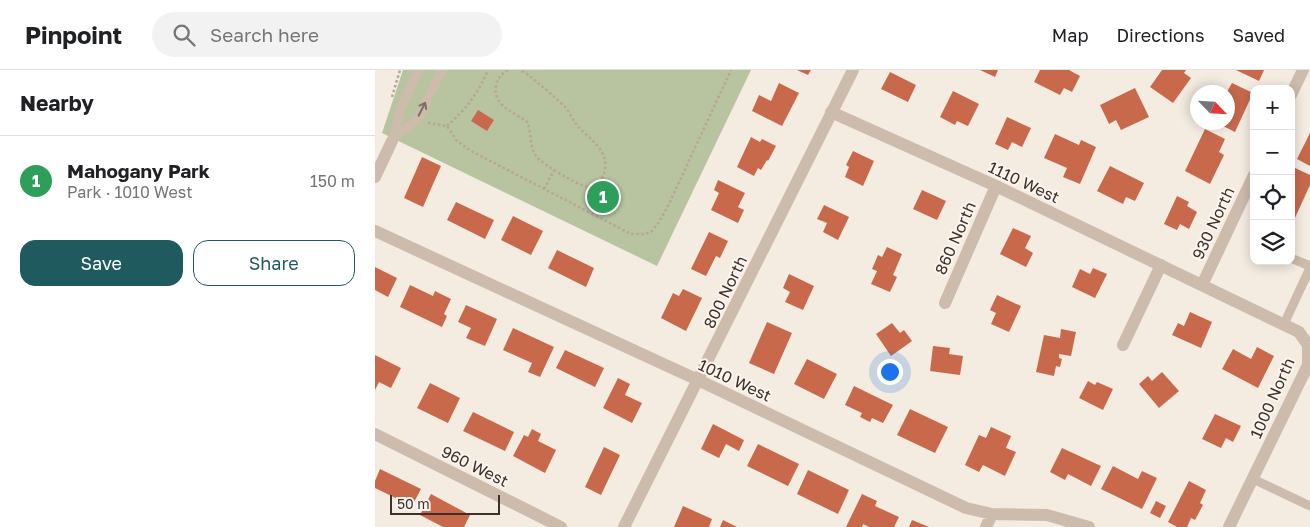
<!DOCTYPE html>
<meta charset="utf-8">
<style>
:root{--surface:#fff;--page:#f2f2f2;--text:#202124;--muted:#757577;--line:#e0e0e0;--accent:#1f5a5e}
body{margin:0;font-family:"Golos Text",sans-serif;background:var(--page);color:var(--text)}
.controls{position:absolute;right:15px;top:15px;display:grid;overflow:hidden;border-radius:10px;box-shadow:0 2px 12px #0003}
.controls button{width:45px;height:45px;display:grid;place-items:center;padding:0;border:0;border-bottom:1px solid var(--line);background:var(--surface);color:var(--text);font:25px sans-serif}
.compass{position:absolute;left:815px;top:15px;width:45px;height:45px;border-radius:50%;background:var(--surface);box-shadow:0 2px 12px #0003;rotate:115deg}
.scale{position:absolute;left:15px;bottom:12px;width:110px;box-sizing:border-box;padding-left:5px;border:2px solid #3b302b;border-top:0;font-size:14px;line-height:18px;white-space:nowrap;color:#3b302b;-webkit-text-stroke:4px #fbf5ee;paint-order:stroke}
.you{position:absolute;left:514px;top:301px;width:18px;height:18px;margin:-12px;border:4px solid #fff;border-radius:50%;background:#1a73e8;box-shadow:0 0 0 8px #1a73e833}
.badge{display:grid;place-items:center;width:32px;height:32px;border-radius:50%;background:var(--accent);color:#fff;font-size:16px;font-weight:700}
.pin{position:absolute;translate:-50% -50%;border:2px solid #fff;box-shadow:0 1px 5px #0006}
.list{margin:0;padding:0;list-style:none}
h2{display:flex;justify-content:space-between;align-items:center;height:65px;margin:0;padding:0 20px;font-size:21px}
h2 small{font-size:16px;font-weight:400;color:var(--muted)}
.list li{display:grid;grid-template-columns:32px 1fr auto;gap:15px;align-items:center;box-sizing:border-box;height:90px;padding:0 20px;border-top:1px solid var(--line)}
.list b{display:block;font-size:19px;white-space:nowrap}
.list p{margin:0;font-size:16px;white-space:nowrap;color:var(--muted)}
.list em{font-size:16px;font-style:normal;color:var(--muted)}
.actions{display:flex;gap:10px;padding:15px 20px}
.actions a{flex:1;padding:11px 0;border:1px solid var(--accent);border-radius:15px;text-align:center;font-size:18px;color:var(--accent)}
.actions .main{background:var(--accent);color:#fff}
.icon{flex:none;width:28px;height:28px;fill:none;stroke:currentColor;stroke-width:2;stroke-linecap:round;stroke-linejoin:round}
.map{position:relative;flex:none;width:935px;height:457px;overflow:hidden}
header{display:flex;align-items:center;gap:30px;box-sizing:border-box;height:70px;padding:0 25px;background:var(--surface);border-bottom:1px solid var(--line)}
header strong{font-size:24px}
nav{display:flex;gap:28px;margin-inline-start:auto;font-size:18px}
.search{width:350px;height:45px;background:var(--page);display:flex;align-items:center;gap:12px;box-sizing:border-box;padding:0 18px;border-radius:28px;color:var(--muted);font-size:19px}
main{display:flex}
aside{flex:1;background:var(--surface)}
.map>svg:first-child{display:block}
.green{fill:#b8c4a0}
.building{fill:#c8694b}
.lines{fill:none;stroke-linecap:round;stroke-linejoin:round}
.path{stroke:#b9a596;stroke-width:2.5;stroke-dasharray:2.5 2.5;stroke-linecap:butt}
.lane{stroke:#cdbbac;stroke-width:9}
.street{stroke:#cdbbac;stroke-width:12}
.oneway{stroke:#7d6f65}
.labels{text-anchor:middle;stroke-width:4;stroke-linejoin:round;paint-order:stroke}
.street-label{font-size:16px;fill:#3b302b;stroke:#fbf5ee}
</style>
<header>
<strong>Pinpoint</strong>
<div class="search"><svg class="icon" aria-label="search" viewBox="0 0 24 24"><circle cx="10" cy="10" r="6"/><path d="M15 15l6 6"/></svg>Search here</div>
<nav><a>Map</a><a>Directions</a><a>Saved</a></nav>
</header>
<main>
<aside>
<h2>Nearby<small></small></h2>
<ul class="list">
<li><span class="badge" style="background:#2e9e5b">1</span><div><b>Mahogany Park</b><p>Park · 1010 West</p></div><em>150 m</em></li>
</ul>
<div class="actions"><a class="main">Save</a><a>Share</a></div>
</aside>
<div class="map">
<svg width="935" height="457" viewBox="0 0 935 457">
<rect width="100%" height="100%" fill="#f4ebe1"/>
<path class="green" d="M28,0H376L282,196L7,63Z"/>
<path class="building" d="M422,0H436L433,5Z
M605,0H623L620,7Z
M665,0H694L705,6L697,22L689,18L685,25L659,12Z
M787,0H811L809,3L816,8L798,33L775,17Z
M861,0H889L884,11Z
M515,2L541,15L533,32L506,19Z
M404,13L424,23L407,56L377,41L384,25L396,31Z
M857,13L878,23L860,62L840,52H852V22Z
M760,18L774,47L746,60L741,50L734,54L725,35Z
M578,21L604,34L593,56L582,51L580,55L565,47Z
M103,40L119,50L112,61L96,51Z
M632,47L656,58L647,77L637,72L633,80L620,74Z
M830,59L850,69L844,82L849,85L835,114L810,101Z
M935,63V96L922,89Z
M680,64L704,75L706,70L721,77L705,114L688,107L692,98L669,88Z
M376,67L385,72L387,69L401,76L393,91L392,90L386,100L383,98L379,106L362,97Z
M478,81L499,91L488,116L470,107L474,97L471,95Z
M47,87L66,96L48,137L29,128Z
M735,96L769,113L760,131L751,127L748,134L722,121Z
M918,97L935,105V115L919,150L916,148V102Z
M343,110L370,123L363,137L369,140L363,153L336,140L344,123L339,120Z
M547,120L571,131L562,150L538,139Z
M802,126L814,132L812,136L822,142L814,159L805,154L802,160L789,154Z
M81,132L119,150L110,169L72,150Z
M449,135L474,147L463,170L448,162L452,153L442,149Z
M138,146L168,161L156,185L126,170Z
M638,158L656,166L650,178L658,183L651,197L625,184Z
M334,162L353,171L345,188L341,186L331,206L316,199Z
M512,177L527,184L518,205L522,207L515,222L496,214L502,201L497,199L503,185L507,187Z
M182,180L219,198L211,217L173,198Z
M0,197L22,208L13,227L0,220Z
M718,198L732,204L720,228L697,217L705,199L715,204Z
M414,204L439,216L428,240L410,232L415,222L408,218Z
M35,215L58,226L60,221L76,229L69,244L72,246L67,257L25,237Z
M308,219L327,228L311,261L286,248L298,223L304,226Z
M622,225L646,236L634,262L616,254L621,243L615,240Z
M91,235L122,249L110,276L91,268L96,258L83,252Z
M815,242L837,252L826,278L797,265L803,253L809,256Z
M392,252L417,263L399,304L374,293Z
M517,253L525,263L529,260L537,271L516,286L501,264Z
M138,258L179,277L165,307L153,302L157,293L128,280Z
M686,259L701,262L696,286L684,284V288L687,289L685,297L681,296L679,306L661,302L669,265L685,268Z
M558,276L575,278L574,284L588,286L585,305L555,301Z
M882,277L899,286L883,318L847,299L858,279L876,289Z
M190,280L229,298L220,317L181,298Z
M0,285L26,298L16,318L4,312L0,320Z
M432,289L462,304L449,329L419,314Z
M787,302L804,321L784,338L764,314L773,306L777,311Z
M243,308L255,314L250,325L267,333L257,353L228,338Z
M713,311L720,315L722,312L738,319L728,340L704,328Z
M55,313L85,328L73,353L42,338Z
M479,316L518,335L508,353L497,348L495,352L485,347L487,343L470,335Z
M535,339L573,357L560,383L522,365Z
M98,342L139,362L130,381L88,361Z
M840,344L866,356L858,372L851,368L846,378L827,369Z
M338,354L369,370L364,381L351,374L344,388L326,379Z
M616,357L636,366L631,378L641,382L630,406L608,395L604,402L590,395L604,365L611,368Z
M157,359L166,364L163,371L181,380L170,403L138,386L149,365L153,367Z
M383,374L424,394L413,416L372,396Z
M229,377L245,385L226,425L210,417Z
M687,378L726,396L716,416L693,404L690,410L675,402Z
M738,396L763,409L767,401L782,408L767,439L726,419Z
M5,399L46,419L37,436L0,418V411Z
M433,400L474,420L463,444L422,424Z
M814,411L831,420L825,433L828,435L820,450L816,448L812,457H802L793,452Z
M56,424L95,445L89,457H68L45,445Z
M487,424L502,431L500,436L524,447L519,457H494L488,454L487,457H471Z
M781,431L791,436L785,448L775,443Z
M308,436L337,449L334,457H299Z
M348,450L362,457H345Z
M537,450L554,457H534Z"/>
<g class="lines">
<path class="path" d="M133,0C127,4 123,7 121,15C117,37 141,42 153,53C156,64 155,78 161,86C167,94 205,117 214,117C221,117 225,111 228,106C231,100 231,93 229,87C225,74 210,65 202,55C197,49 194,41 189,36C177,24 164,14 151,3L144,0
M17,27L25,0
M53,53L72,56L82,71L96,81L256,164H270L277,161L284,152L294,134L356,0
M72,56C92,38 102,25 113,0
M169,119L179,100"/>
<path class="lane" d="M17,71L44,47L67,0
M18,71L26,38L44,0
M916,188L935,196
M909,254L935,198
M878,409L935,436"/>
<path class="street" d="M916,25L928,0
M456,42L621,116L924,262L933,275V295L854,457
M0,107L17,71
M0,161L323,310L591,438L617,444L672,445L714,457
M827,215L879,105
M570,233L621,116
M748,275L786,195
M0,364L186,457
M249,457L478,0
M611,457L617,444"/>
</g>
<defs><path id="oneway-shaft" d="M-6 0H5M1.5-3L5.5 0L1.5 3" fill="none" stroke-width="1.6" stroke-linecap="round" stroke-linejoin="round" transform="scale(1.25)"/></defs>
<use class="oneway" href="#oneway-shaft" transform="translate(47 39) rotate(-63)"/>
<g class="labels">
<g class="street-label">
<text transform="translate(649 112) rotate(25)" y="6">1110 West</text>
<text transform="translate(838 153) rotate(-65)" y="6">930 North</text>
<text transform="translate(580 168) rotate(-66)" y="6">860 North</text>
<text transform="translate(350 222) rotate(-64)" y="6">800 North</text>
<text transform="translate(360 310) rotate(25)" y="6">1010 West</text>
<text transform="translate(897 328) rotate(-66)" y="6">1000 North</text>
<text transform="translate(100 396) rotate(26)" y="6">960 West</text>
</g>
</g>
</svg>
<div class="controls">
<button>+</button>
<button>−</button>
<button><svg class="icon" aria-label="locate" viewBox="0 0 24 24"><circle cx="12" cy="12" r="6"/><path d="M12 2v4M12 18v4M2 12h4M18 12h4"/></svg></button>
<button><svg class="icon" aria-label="layers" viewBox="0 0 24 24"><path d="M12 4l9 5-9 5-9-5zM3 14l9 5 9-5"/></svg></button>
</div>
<svg class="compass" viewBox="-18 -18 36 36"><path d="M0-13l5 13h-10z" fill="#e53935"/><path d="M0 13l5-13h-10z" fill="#757577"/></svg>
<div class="scale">50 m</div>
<div class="you"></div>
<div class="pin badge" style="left:228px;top:127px;background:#2e9e5b">1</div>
</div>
</main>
